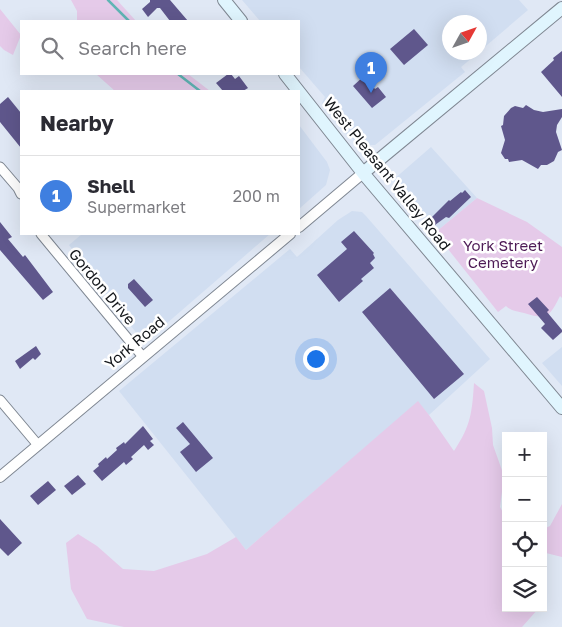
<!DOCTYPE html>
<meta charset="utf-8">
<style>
:root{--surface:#fff;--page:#f7f7f7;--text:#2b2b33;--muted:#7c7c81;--line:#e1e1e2;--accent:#87480d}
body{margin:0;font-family:"Golos Text",sans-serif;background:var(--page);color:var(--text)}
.controls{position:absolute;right:15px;bottom:15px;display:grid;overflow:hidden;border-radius:0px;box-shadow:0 5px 20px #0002}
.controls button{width:45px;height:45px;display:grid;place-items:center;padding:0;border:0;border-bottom:1px solid var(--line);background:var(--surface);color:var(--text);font:25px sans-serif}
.compass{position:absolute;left:442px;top:15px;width:45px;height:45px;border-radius:50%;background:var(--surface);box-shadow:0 5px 20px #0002;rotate:50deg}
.you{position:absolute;left:315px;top:358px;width:18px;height:18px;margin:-12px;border:4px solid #fff;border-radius:50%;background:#1a73e8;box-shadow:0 0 0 8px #1a73e833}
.badge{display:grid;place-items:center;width:32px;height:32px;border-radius:50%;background:var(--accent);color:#fff;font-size:16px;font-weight:700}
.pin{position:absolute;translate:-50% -41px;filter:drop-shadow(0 1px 2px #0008)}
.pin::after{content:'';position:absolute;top:26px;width:18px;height:15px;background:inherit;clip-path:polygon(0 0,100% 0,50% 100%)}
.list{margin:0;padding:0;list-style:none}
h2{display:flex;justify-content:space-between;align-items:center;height:65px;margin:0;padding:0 20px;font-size:21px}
h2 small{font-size:16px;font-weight:400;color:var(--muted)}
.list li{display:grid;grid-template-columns:32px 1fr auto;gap:15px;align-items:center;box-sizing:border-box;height:80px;padding:0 20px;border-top:1px solid var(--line)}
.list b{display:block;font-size:19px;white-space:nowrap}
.list p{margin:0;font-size:16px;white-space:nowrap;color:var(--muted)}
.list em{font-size:16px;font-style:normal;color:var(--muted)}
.icon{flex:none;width:28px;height:28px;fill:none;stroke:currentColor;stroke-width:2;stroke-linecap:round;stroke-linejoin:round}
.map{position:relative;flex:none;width:562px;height:627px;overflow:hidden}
.search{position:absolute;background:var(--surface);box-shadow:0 5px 20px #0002;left:20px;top:20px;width:280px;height:55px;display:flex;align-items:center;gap:12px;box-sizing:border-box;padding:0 18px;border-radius:0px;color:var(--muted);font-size:19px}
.panel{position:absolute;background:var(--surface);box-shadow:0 5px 20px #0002;left:20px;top:90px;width:280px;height:145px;border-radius:0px}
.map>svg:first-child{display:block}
.built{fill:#d1def1}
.green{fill:#e5cae9}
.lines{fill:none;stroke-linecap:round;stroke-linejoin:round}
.stream{stroke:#60b5b5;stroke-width:2.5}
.building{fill:#5f578c}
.minor-casing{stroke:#7f8792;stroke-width:11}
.tertiary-casing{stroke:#7f8792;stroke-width:12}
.secondary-casing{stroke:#7f8792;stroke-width:14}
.minor{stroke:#fff;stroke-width:9}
.tertiary{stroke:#fff;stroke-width:10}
.secondary{stroke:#e0f5fe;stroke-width:12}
.labels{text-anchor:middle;stroke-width:5;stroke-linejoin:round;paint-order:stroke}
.street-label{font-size:15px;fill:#13161a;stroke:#fff}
.park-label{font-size:15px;fill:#4d1a55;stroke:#fff}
</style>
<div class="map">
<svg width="562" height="627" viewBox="0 0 562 627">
<rect width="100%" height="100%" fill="#e0e8f5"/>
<path class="built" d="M242,0H519L528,10L480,51V22H450V52L478,53L461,67L465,72L375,145H360L342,130L322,103L325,97L299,67V21H260Z
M299,125L327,162L330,170L326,185L299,209Z
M431,147L477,198L437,231L432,229L393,180Z
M352,211L362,212L366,216L490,359L429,415L418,402L246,550L119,391L290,249L297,257L338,220Z
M82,234H270L144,343L69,245Z
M562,347V386L542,363Z"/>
<path class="green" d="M71,0H117L136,21H77V11Z
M0,9L21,35L13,55L4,50L0,46Z
M96,74H188L210,91H115Z
M477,198L527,222L562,247V298L560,296C549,318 547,320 524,313C517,311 511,311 506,306L498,312L432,229L437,231Z
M474,383L484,391L492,428L493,445L504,476L500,507L506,518V608H539L522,627H124L87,619L71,589L66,543L78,534L97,546L123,569L154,571L207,554L236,537L246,550L418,401L429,415L454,451C471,425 472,413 474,383Z
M562,504V557L546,553L543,556V529L550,526Z"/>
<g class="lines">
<path class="stream" d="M108,0L129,21
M178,74L200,91"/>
</g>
<path class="building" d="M150,0H170L188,21H170L160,8H157L148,17L142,9L150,2Z
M414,29L428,45L404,65L390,49Z
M562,51V97L541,72L554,60L553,58Z
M228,74H231L235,79L239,76L248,88L243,91H223L216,83Z
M364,76L375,89L378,87L386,97L372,108L353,86Z
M8,97L21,113V148L0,122V104Z
M526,105L534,110L543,112L562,109V117L557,125L556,132L562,150L558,152L554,161L547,165H541L538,169L522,160L509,162L508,159H505L501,153L505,140L501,126L503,125L504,116L511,108L515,106L523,108Z
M465,190L471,197L449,218L446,217L435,225L430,219L449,200L450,201L461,192L462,193Z
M0,222L12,237L8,239L23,257L25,255L53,292L43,300L0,250Z
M354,231L374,253L373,254L375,258L370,263L374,268L361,279L363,281L339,302L317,275L347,249L341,242Z
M134,279L153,300L145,307L128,288V284Z
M390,288L464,374L434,399L362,312Z
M537,297L549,310L547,312L562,330V332L553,340L541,328L545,324L528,304Z
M36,346L41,354L35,360L33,358L20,369L15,361Z
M183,422L213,458L196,472L180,452L190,444L176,428Z
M143,426L153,439L150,441L154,445L148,450L144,445L131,457L133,459L126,465L124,462L102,481L93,471L99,466L98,464L106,457L107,459L117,450L116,448L124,442L125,444Z
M78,475L86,484L72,495L64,486Z
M48,481L56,490L38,505L30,496Z
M0,519L22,543L8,556L0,548Z"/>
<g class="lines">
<defs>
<path id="minor" d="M0,167L18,188L21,194
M41,234L143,357
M0,400L38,445"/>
<path id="tertiary" d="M299,227L363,173
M0,477L290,234"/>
<path id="secondary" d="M224,0L241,21
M285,74L363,173L562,408
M363,173L562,8"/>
</defs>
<use href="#minor" class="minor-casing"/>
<use href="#tertiary" class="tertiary-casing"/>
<use href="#secondary" class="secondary-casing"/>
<use href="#minor" class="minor"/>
<use href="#tertiary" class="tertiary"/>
<use href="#secondary" class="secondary"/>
</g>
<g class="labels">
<g class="street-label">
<text transform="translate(387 174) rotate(51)" y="5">West Pleasant Valley Road</text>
<text transform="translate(102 287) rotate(50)" y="5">Gordon Drive</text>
<text transform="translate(135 343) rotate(-40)" y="5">York Road</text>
</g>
<g class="park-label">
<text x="503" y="251">York Street<tspan x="503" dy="17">Cemetery</tspan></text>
</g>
</g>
</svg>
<div class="controls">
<button>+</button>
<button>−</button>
<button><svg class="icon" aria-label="locate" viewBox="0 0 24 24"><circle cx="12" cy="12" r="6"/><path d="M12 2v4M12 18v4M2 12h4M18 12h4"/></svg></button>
<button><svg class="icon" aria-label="layers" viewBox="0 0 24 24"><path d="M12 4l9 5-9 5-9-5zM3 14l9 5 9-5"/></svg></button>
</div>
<svg class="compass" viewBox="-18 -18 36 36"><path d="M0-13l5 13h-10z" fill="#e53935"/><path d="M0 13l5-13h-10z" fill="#7c7c81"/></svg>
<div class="you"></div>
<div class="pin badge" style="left:371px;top:93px;background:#3f7fe0">1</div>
<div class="search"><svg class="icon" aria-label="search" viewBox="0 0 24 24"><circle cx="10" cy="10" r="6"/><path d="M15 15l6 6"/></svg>Search here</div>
<section class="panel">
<h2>Nearby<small></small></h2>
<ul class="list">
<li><span class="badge" style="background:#3f7fe0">1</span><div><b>Shell</b><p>Supermarket</p></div><em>200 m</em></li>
</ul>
</section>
</div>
